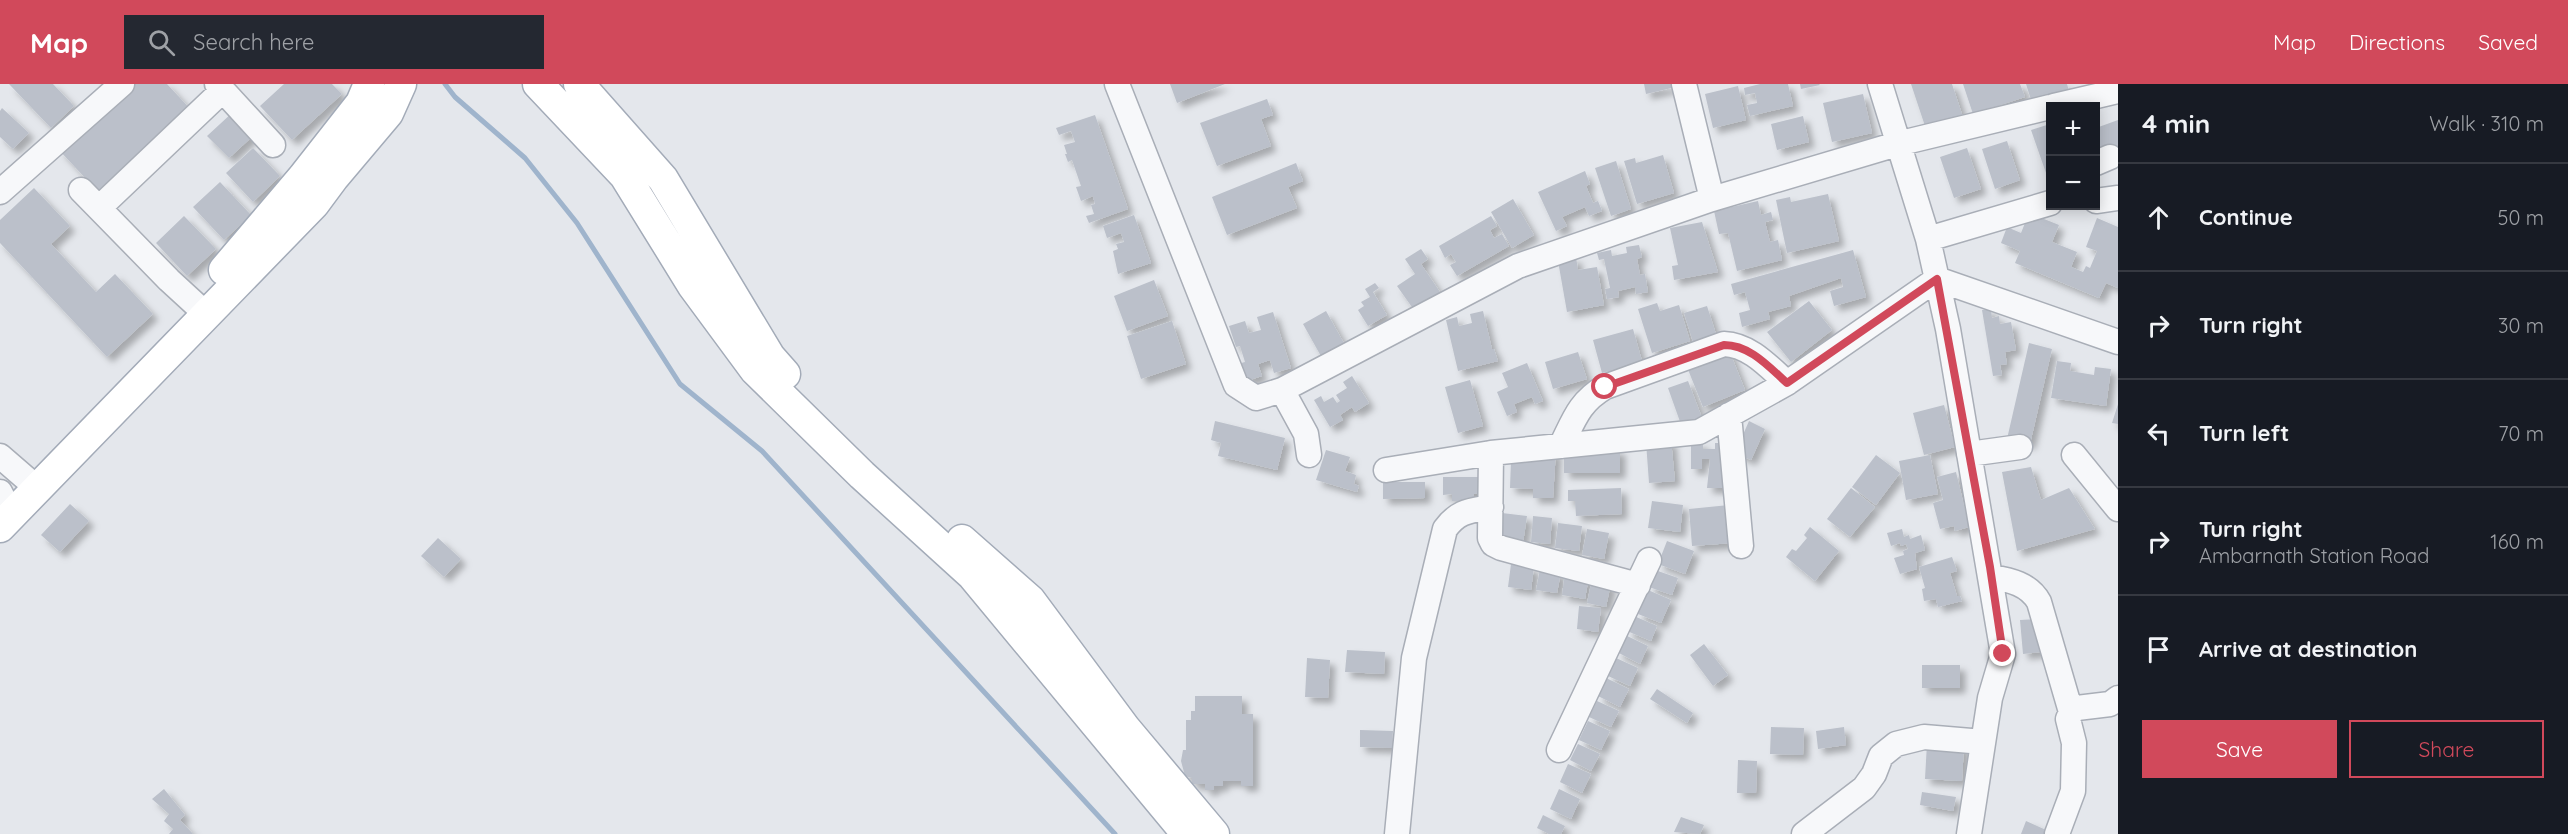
<!DOCTYPE html>
<meta charset="utf-8">
<style>
:root{--surface:#171b24;--page:#242831;--text:#f1f3f6;--muted:#9ea1a6;--line:#363941;--accent:#d1495b}
body{margin:0;font-family:Quicksand,sans-serif;background:var(--page);color:var(--text)}
.controls{position:absolute;right:18px;top:18px;display:grid;overflow:hidden;border-radius:0px;box-shadow:0 3px 15px #0003}
.controls button{width:54px;height:54px;display:grid;place-items:center;padding:0;border:0;border-bottom:2px solid var(--line);background:var(--surface);color:var(--text);font:30px sans-serif}
.stop{position:absolute;width:18px;height:18px;margin:-14px;border:4px solid #d1495b;border-radius:50%;background:#fff}
.stop.end{background:#d1495b;border-color:#fff;box-shadow:0 2px 6px #0008}
.list{margin:0;padding:0;list-style:none}
h2{display:flex;justify-content:space-between;align-items:center;height:78px;margin:0;padding:0 24px;font-size:26px}
h2 small{font-size:20px;font-weight:400;color:var(--muted)}
.list li{display:grid;grid-template-columns:39px 1fr auto;gap:18px;align-items:center;box-sizing:border-box;height:108px;padding:0 24px;border-top:2px solid var(--line)}
.list b{display:block;font-size:22px;white-space:nowrap}
.list p{margin:0;font-size:20px;white-space:nowrap;color:var(--muted)}
.list em{font-size:20px;font-style:normal;color:var(--muted)}
.actions{display:flex;gap:12px;padding:18px 24px}
.actions a{flex:1;padding:14px 0;border:2px solid var(--accent);border-radius:0px;text-align:center;font-size:21px;color:var(--accent)}
.actions .main{background:var(--accent);color:#fff}
.icon{flex:none;width:33px;height:33px;fill:none;stroke:currentColor;stroke-width:2;stroke-linecap:round;stroke-linejoin:round}
.map{position:relative;flex:none;width:2118px;height:750px;overflow:hidden}
header{display:flex;align-items:center;gap:36px;box-sizing:border-box;height:84px;padding:0 30px;background:var(--accent);color:#fff}
header strong{font-size:28px}
nav{display:flex;gap:33px;margin-inline-start:auto;font-size:21px}
.search{width:420px;height:54px;background:var(--page);display:flex;align-items:center;gap:15px;box-sizing:border-box;padding:0 21px;border-radius:0px;color:var(--muted);font-size:22px}
main{display:flex}
aside{flex:1;background:var(--surface)}
.map>svg:first-child{display:block}
.lines{fill:none;stroke-linecap:round;stroke-linejoin:round}
.stream{stroke:#9fb4cc;stroke-width:5}
.building{fill:#bbc0ca;filter:url(#shadow)}
.minor-casing{stroke:#a9aeb7;stroke-width:27}
.major-casing{stroke:#a3abb8;stroke-width:33}
.minor{stroke:#f7f8fa;stroke-width:24}
.major{stroke:#fff;stroke-width:30}
.route{stroke:#d1495b;stroke-width:8}
</style>
<header>
<strong>Map</strong>
<div class="search"><svg class="icon" aria-label="search" viewBox="0 0 24 24"><circle cx="10" cy="10" r="6"/><path d="M15 15l6 6"/></svg>Search here</div>
<nav><a>Map</a><a>Directions</a><a>Saved</a></nav>
</header>
<main>
<div class="map">
<svg width="2118" height="750" viewBox="0 0 2118 750">
<defs>
<filter id="shadow"><feDropShadow dx="5.5" dy="5.5" stdDeviation="3" flood-color="#0004"/></filter>
</defs>
<rect width="100%" height="100%" fill="#e4e7ec"/>
<g class="lines">
<path class="stream" d="M445,0L455,13L525,74L577,139L680,300L762,367L1115,750"/>
</g>
<path class="building" d="M9,0H53L74,22L51,44Z
M130,0H167L194,29L103,113L59,66Z
M284,0H332L342,10L292,56L260,22Z
M1170,0H1225L1177,19Z
M1644,0H1684V1L1646,10Z
M1760,0H1788L1793,22L1750,32L1747,21L1757,19L1755,9L1745,11L1744,4Z
M1800,0H1819L1820,1L1801,5Z
M1911,0H1952L1963,33L1926,45Z
M1963,0H2020L2025,13L1973,30Z
M2026,0H2067L2069,7L2032,19Z
M1738,2L1746,36L1713,44L1705,10Z
M1863,10L1872,49L1832,58L1823,19Z
M1267,15L1273,31L1261,35L1271,62L1217,82L1200,39Z
M2,24L29,49L13,65L0,53V27Z
M233,28L254,51L229,74L207,52Z
M1095,31L1128,125L1089,139L1086,132L1094,130L1091,121L1095,120L1093,112L1081,117L1076,103L1081,102L1072,76L1068,78L1065,70H1067L1064,61L1075,58L1071,47L1059,51L1056,44Z
M1803,32L1809,58L1777,66L1771,40Z
M2118,36V67L2096,74V44Z
M2050,40V87L2046,89L2031,46Z
M2007,57L2020,96L1995,105L1982,65Z
M253,64L280,92L253,118L226,89Z
M1967,64L1981,105L1954,114L1940,73Z
M1663,71L1674,109L1637,120L1624,77L1635,74L1636,79Z
M1616,77L1631,125L1611,132L1595,84Z
M1296,79L1303,97L1288,103L1297,124L1227,151L1212,113Z
M1585,87L1590,100L1586,102L1593,119L1598,117L1602,127L1589,132L1585,123L1562,133L1567,142L1556,147L1538,108Z
M220,98L251,131L224,156L193,123Z
M34,104L70,142L51,160L96,208L115,190L153,230L107,273L0,159V136Z
M1828,110L1839,157L1787,169L1776,116L1790,113L1791,118Z
M1513,115L1534,151L1512,164L1491,128Z
M1758,117L1761,131L1771,128L1773,136L1765,138L1770,158L1778,156L1782,176L1737,187L1728,149L1719,150L1714,127Z
M2029,129L2059,141L2052,158L2077,168L2071,183L2083,188L2086,182L2090,184L2097,167L2086,163L2097,134L2118,143V204L2106,199L2099,214L2015,179L2020,167L2001,159L2007,143L2021,149Z
M1134,131L1151,179L1118,190L1113,167L1118,165L1116,160L1124,158L1121,149L1107,154L1103,142Z
M184,132L216,165L187,192L156,159Z
M1491,132L1497,142L1490,146L1494,154L1502,150L1509,162L1457,192L1450,181L1456,178L1451,170L1445,174L1439,162Z
M1702,138L1718,188L1674,196L1672,182L1678,181L1670,144Z
M1639,161L1642,173L1637,175L1640,191L1645,190L1648,208L1636,210L1635,203L1618,207L1619,213L1607,215L1605,205L1610,204L1604,175L1599,176L1597,169L1611,166L1612,172L1627,169L1626,163Z
M1421,165L1428,175L1421,180L1440,208L1414,226L1397,202L1415,190L1405,175Z
M1853,166L1866,213L1834,222L1830,207L1843,203L1841,194L1789,212L1791,222L1768,228L1770,235L1742,243L1739,229L1750,226L1745,208L1734,211L1731,200Z
M1576,173L1578,186L1597,183L1604,221L1567,228L1558,177Z
M1154,196L1168,232L1127,247L1114,212Z
M1375,199L1379,204L1373,208L1387,231L1368,242L1358,226L1364,222L1361,218L1370,213L1365,205Z
M1809,217L1832,246L1791,278L1767,248Z
M1657,219L1660,227L1679,221L1690,257L1652,269L1638,225Z
M1707,222L1716,250L1693,258L1684,229Z
M1991,225L1992,234L1999,232L2000,240L2011,238L2016,266L2005,268L2007,280L2000,281L2002,291L1993,292L1982,226Z
M1326,227L1345,261L1322,274L1303,240Z
M1483,227L1492,265H1494L1498,277L1458,287L1446,236L1457,233L1459,242L1472,239L1470,230Z
M1273,228L1291,284L1274,289L1270,276L1258,280L1262,292L1247,297L1241,279L1245,278L1240,262L1236,263L1229,242L1245,237L1249,249L1261,246L1257,233Z
M1172,237L1186,280L1141,295L1127,252Z
M1633,245L1642,277L1602,289L1593,256Z
M2029,259L2052,265L2030,360L2007,355Z
M1729,266L1745,306L1703,323L1687,283Z
M1578,268L1587,295L1553,305L1545,278Z
M2057,277L2071,279L2070,287L2094,291L2095,283L2111,285L2106,322L2051,314Z
M1527,279L1543,317L1535,320L1532,313L1514,320L1517,328L1507,332L1497,308L1508,303L1502,289Z
M1352,292L1369,319L1355,328L1352,323L1340,331L1343,336L1330,343L1314,316L1321,312L1324,318L1333,313L1337,319L1340,317L1336,311L1347,304L1343,298Z
M1470,296L1483,342L1458,349L1445,303Z
M1688,297L1704,339L1683,346L1668,304Z
M2118,320V340L2112,339Z
M1944,321L1955,363L1924,371L1913,329Z
M1215,337L1285,354L1277,386L1218,372L1221,359L1211,356Z
M1749,337L1765,345L1751,376L1735,369Z
M1671,356L1675,397L1649,399L1646,358Z
M1691,359H1703V365H1715V359H1727L1721,372V390H1727V404H1707L1710,375H1702V385H1691Z
M1620,365V389H1564V366Z
M1326,366L1350,373L1345,387L1356,391L1354,400L1359,402L1357,408L1316,396Z
M1556,366L1553,414H1533V405L1510,404L1511,376Z
M1876,371L1900,389L1876,421L1852,403Z
M1930,371L1938,410L1906,416L1899,377Z
M2031,383L2041,416L2069,404L2095,445L2017,467L2002,388Z
M1956,388L1969,443L1955,447L1954,442L1940,445L1933,419L1943,416L1937,393Z
M1443,393H1482V409L1474,410V417H1452V410L1443,411Z
M1383,398H1425V414L1383,415Z
M1621,404L1622,430L1576,432L1575,417H1568V406Z
M1851,404L1875,423L1850,453L1827,435Z
M1652,417L1683,421L1680,448L1648,444Z
M70,420L89,437L60,468L41,451Z
M1729,421L1732,459L1692,462L1689,425Z
M1502,429L1527,432L1523,459L1499,456Z
M1533,432L1552,434L1550,460L1531,458Z
M1558,439L1582,442L1579,467L1555,464Z
M1810,443L1839,467L1815,497L1786,473L1792,465L1796,467L1807,454L1804,451Z
M1587,445L1609,449L1604,475L1582,471Z
M1902,445L1904,453L1909,451L1910,455L1921,451L1925,466L1915,469L1917,485L1900,490L1894,474L1904,471L1903,467L1908,465L1906,460L1901,462L1900,459L1891,462L1887,449Z
M438,454L461,475L444,493L421,472Z
M1667,457L1694,467L1685,490L1658,480Z
M1952,473L1957,487L1950,489L1957,512H1960L1962,517L1938,523L1936,515L1924,517L1922,505L1925,504L1919,483Z
M1511,480L1534,483L1531,506L1508,503Z
M1540,485L1561,488L1557,509L1536,506Z
M1655,486L1678,494L1672,511L1649,503Z
M1565,489L1589,492L1585,515L1562,511Z
M1592,495L1611,499L1606,523L1587,519Z
M1648,506L1671,516L1661,539L1638,530Z
M1579,522L1601,524L1598,548L1577,545Z
M1634,532L1657,542L1651,557L1627,547Z
M2038,535L2041,568L2023,570L2020,536Z
M1625,551L1648,562L1640,580L1617,568Z
M1704,560L1728,591L1713,602L1690,571Z
M1347,566L1385,568L1384,590L1345,588Z
M1307,574L1330,576L1328,614L1305,613Z
M1616,574L1638,584L1630,602L1608,592Z
M1922,581H1960V604H1922Z
M1606,594L1629,605L1620,623L1598,612Z
M1657,605L1693,629L1687,639L1650,615Z
M1195,612H1242V630H1253V702H1241V697H1223V702H1214V706H1205V700H1192V694L1185,692L1181,677L1183,666H1186V636H1191V627H1195Z
M1597,617L1619,627L1611,643L1589,633Z
M1588,637L1610,647L1601,666L1579,656Z
M1771,643L1804,644L1803,671L1770,670Z
M1844,643L1846,661L1818,665L1816,647Z
M1360,646L1393,647L1392,664L1360,663Z
M1927,659L1964,661L1962,697L1925,695Z
M1578,660L1600,670L1591,687L1570,676Z
M1738,676L1757,677L1756,709H1737Z
M1568,680L1591,690L1582,709L1560,698Z
M164,705L185,731L180,736L193,750H169L173,745L164,737L169,730L152,715Z
M1559,705L1580,715L1571,735L1550,725Z
M1922,708L1956,713L1953,727L1920,721Z
M1543,731L1565,742L1561,750H1549L1537,744Z
M1681,733L1704,741L1700,750L1674,748Z
M2026,737L2046,746L2045,750H2021Z"/>
<g class="lines">
<defs>
<path id="minor" d="M217,0L273,61
M1117,0L1236,301L1256,314L1282,306L1518,182L1712,115L1897,60L2050,23
M1684,0L1712,115
M1880,0L1928,155L1948,245L2003,570L1990,614L1969,750
M2054,22L2118,7
M2096,79L2110,73
M81,106L169,196L206,230
M0,108L122,0
M2096,117L2118,114
M99,124L223,6
M1928,155L2050,119
M1282,306L1306,350L1309,371
M1729,331L1741,462
M1561,362C1574,336 1579,318 1605,303L1724,260C1750,261 1769,283 1787,299
M1491,369L1490,454L1493,460L1501,464L1638,501
M1969,370L2020,363
M2074,371L2118,425
M0,372L37,404
M1386,386L1491,369L1699,348L1787,299L1937,195L2118,258
M0,408L12,431
M1992,493C2010,496 2029,500 2039,518L2071,628
M1559,666L1649,476
M1397,750L1414,574L1445,445C1458,427 1469,427 1491,423
M1804,750L1864,704L1874,690L1881,672L1896,660L1924,653L1983,658
M2057,750L2073,707L2074,659L2068,635L2071,628L2077,624L2110,620L2118,614"/>
<path id="major" d="M538,0L625,92L693,202L755,286L862,391L972,491L1187,750
M579,0L663,95L770,273L785,290
M224,186L303,93L361,19L369,0
M0,443L314,120L334,93L388,29L401,0
M962,456L1030,516L1125,644L1214,750"/>
</defs>
<use href="#minor" class="minor-casing"/>
<use href="#major" class="major-casing"/>
<use href="#minor" class="minor"/>
<use href="#major" class="major"/>
</g>
<g class="lines">
<path class="route" d="M1605,303L1724,261C1750,261 1769,283 1787,299L1937,195L1990,483L2003,570"/>
</g>
</svg>
<div class="controls">
<button>+</button>
<button>−</button>
</div>
<div class="stop" style="left:1605px;top:303px"></div>
<div class="stop end" style="left:2003px;top:570px"></div>
</div>
<aside>
<h2>4 min<small>Walk · 310 m</small></h2>
<ul class="list">
<li><svg class="icon" aria-label="ahead" viewBox="0 0 24 24"><path d="M12 20V5M6 11l6-6 6 6"/></svg><div><b>Continue</b></div><em>50 m</em></li>
<li><svg class="icon" aria-label="right" viewBox="0 0 24 24"><path d="M7 20v-9h11M14 6l5 5-5 5"/></svg><div><b>Turn right</b></div><em>30 m</em></li>
<li><svg class="icon" aria-label="left" viewBox="0 0 24 24"><path d="M17 20v-9H6M10 6l-5 5 5 5"/></svg><div><b>Turn left</b></div><em>70 m</em></li>
<li><svg class="icon" aria-label="right" viewBox="0 0 24 24"><path d="M7 20v-9h11M14 6l5 5-5 5"/></svg><div><b>Turn right</b><p>Ambarnath Station Road</p></div><em>160 m</em></li>
<li><svg class="icon" aria-label="arrive" viewBox="0 0 24 24"><path d="M6 21V4h12l-3 4 3 4H6"/></svg><div><b>Arrive at destination</b></div></li>
</ul>
<div class="actions"><a class="main">Save</a><a>Share</a></div>
</aside>
</main>
